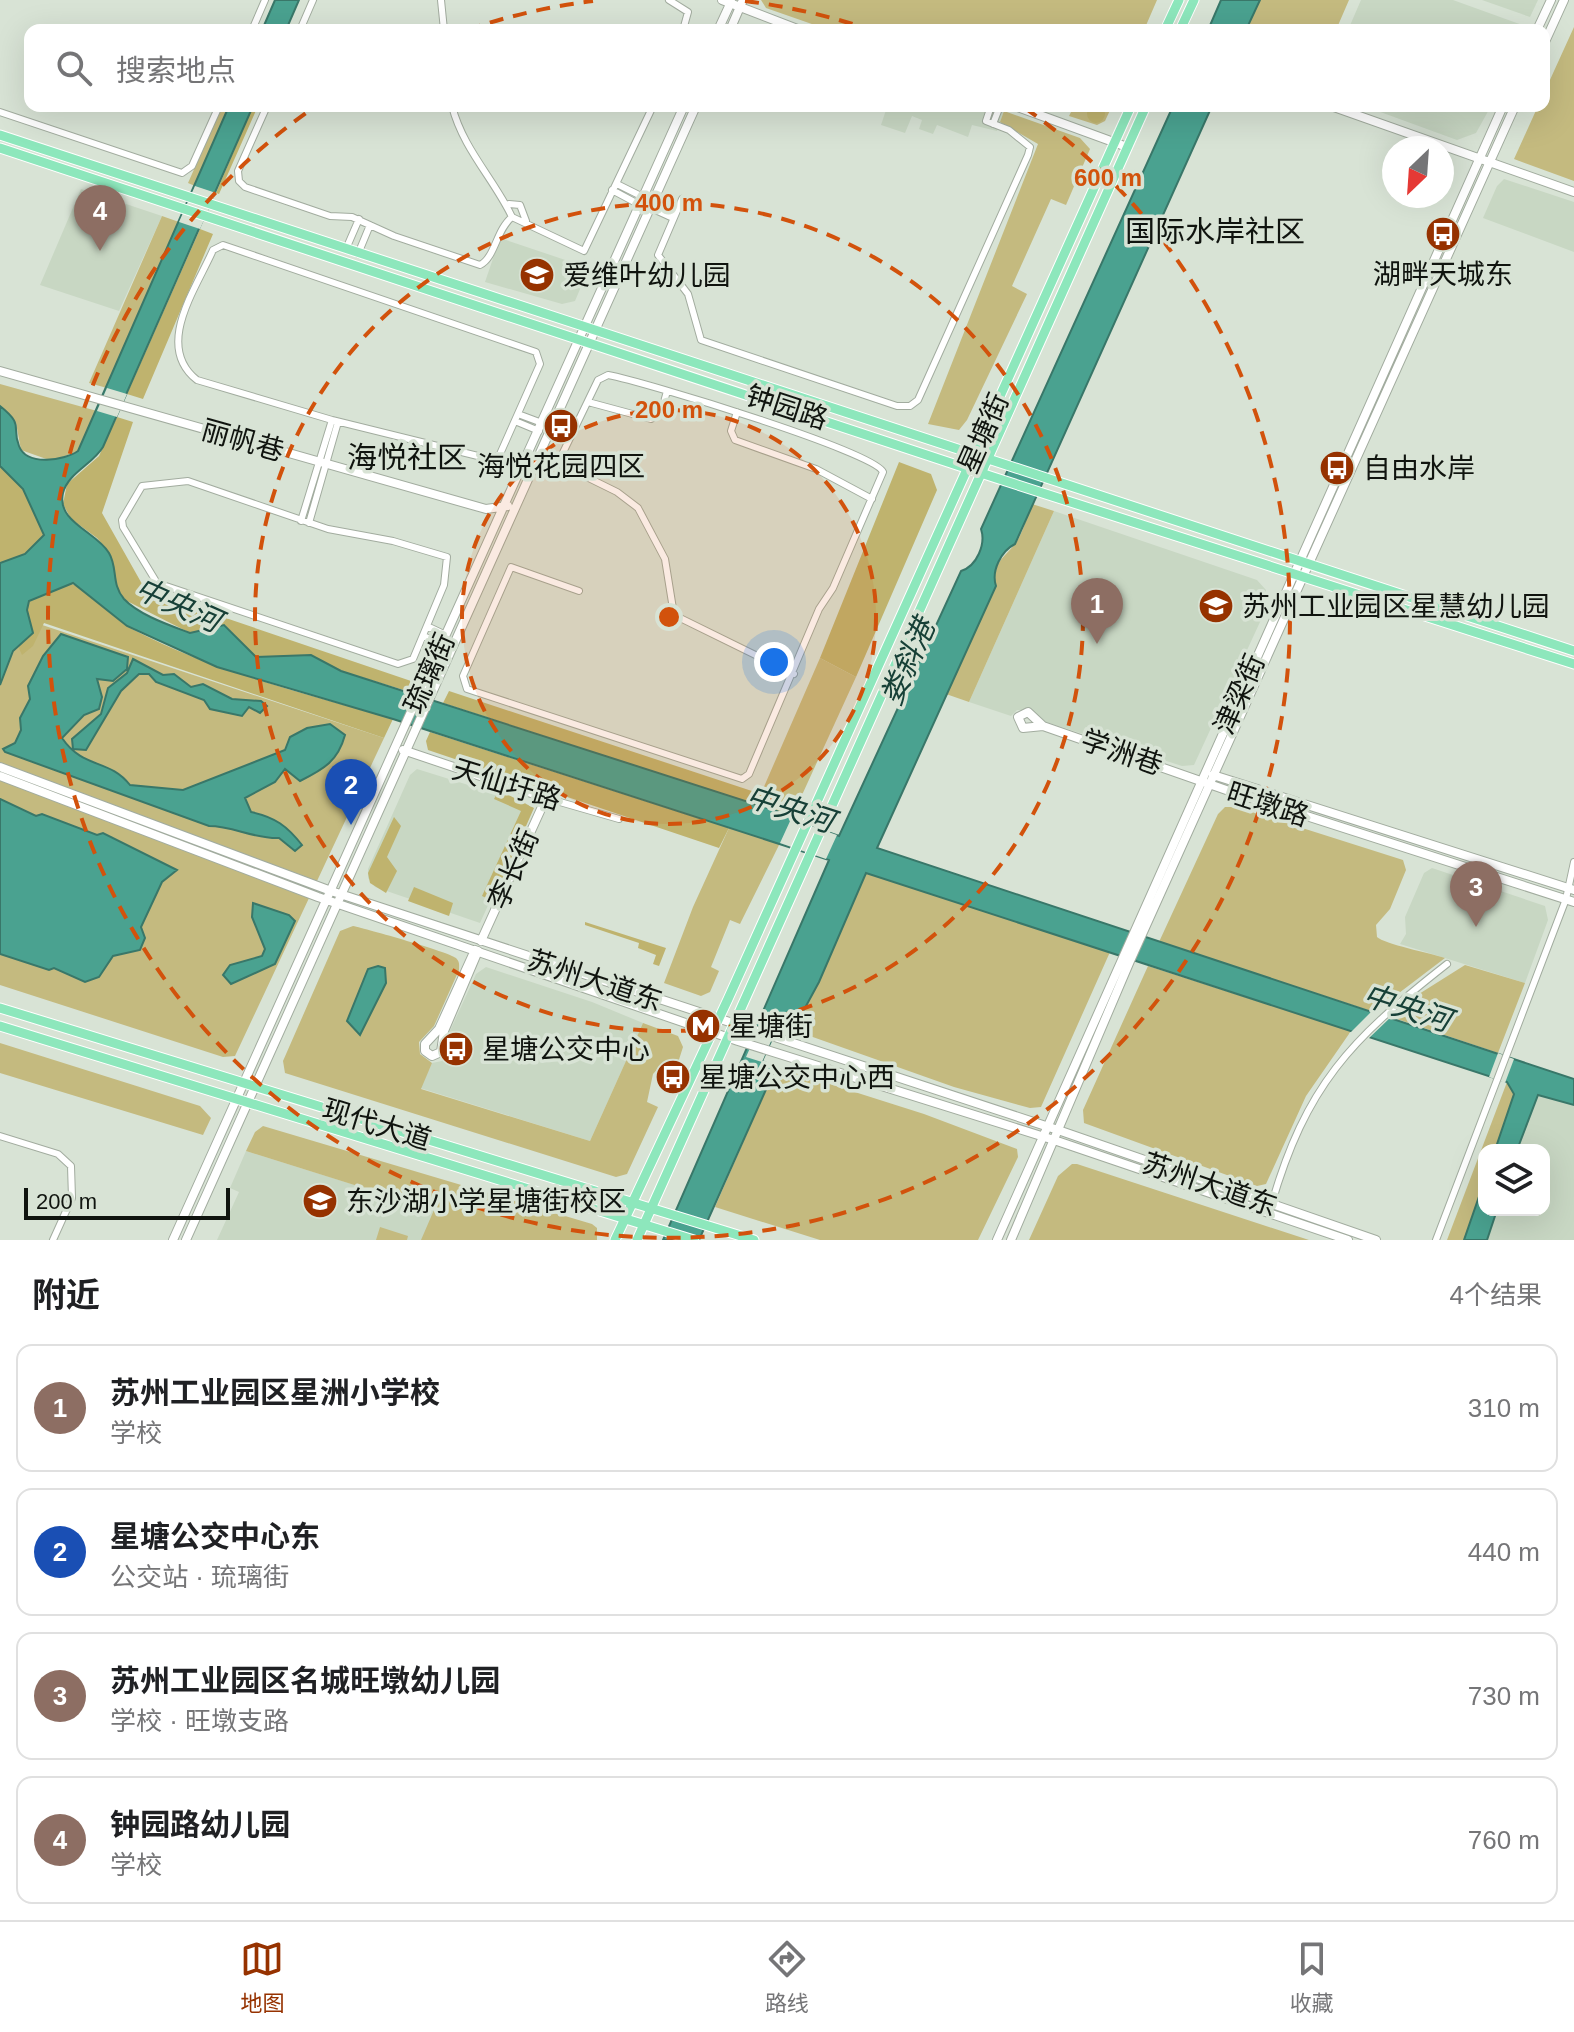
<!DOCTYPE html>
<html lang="zh">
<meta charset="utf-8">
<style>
:root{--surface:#fff;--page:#f6f6f6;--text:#202124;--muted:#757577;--line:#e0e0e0;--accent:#963200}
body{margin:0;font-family:Arial,"Noto Sans SC",sans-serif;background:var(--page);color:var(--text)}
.controls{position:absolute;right:24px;bottom:24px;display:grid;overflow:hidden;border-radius:16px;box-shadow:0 8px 32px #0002}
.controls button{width:72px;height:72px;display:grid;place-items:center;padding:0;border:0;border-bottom:2px solid var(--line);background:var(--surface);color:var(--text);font:40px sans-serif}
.compass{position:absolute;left:1382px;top:136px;width:72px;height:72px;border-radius:50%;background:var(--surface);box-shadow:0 8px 32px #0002;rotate:205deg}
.scale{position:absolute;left:24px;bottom:20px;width:206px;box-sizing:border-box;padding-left:8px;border:4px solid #10140f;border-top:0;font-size:22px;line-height:28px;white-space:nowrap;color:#10140f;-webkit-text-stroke:6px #d8e3d5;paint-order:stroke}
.you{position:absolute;left:774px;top:662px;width:28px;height:28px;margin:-20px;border:6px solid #fff;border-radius:50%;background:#1a73e8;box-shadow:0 0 0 12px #1a73e833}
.badge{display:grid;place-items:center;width:52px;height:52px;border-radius:50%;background:var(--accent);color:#fff;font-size:26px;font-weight:700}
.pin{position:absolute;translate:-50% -66px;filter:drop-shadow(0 2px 4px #0008)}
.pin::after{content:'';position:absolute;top:42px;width:28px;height:24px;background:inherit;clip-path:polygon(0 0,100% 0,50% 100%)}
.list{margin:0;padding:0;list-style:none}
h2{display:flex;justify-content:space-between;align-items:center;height:104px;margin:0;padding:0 32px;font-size:34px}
h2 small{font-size:26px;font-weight:400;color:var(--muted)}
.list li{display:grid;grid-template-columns:52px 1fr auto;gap:24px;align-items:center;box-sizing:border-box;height:128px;margin:0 16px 16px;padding:0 16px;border:2px solid var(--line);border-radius:16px}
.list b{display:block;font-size:30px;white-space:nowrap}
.list p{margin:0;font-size:26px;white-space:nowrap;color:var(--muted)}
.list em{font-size:26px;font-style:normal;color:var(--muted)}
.icon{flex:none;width:44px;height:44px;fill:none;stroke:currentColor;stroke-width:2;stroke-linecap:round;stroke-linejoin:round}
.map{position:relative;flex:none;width:1574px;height:1240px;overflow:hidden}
.search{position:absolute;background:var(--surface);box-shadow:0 8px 32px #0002;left:24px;right:24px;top:24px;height:88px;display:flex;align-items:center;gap:20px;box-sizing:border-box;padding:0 28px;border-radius:16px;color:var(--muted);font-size:30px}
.sheet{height:680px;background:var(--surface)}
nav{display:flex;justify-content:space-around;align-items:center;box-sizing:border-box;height:112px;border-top:2px solid var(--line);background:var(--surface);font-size:22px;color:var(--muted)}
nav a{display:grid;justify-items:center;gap:4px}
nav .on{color:var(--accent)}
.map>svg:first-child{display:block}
.built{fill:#c8d7c3}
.green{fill:#c4ba7f}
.forest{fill:#bfb36e}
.water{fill:#4aa290;stroke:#397769;stroke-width:2}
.pier{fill:#d8e3d5}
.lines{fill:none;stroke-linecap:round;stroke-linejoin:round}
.street-casing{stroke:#a2ac9f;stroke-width:8}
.secondary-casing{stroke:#a2ac9f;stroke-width:10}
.primary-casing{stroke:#fff;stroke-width:11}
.street{stroke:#fff;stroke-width:6}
.secondary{stroke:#fff;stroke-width:8}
.primary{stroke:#8de7bc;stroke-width:9}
.ring{fill:none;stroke:#d2520c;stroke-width:4;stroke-dasharray:14 10}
.labels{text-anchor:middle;stroke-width:7;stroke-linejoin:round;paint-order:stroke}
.poi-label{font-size:28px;fill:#10140f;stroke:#d8e3d5;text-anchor:start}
.street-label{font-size:28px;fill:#10140f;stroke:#d8e3d5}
.neighbourhood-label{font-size:30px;fill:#10140f;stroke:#d8e3d5}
.water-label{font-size:30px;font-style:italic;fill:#174037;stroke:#d8e3d5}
.centre{fill:#d2520c;stroke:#d8e3d5;stroke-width:4}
.ring-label{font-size:24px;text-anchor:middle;font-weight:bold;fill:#d2520c;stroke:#d8e3d5;stroke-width:7;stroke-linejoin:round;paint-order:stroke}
</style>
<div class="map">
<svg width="1574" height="1240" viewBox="0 0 1574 1240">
<rect width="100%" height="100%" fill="#d8e3d5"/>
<path class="built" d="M1361,0H1453L1525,26L1524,30H1348Z
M1482,0H1538L1530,17Z
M875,106H989L1004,111L997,131L972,125L968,137L937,125L933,134L919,129L922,120L912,116L905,133L881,125L886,110Z
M1364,106H1491L1476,133L1457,140Z
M1504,179L1574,202V252L1483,218L1497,186Z
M81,189L162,216L119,311L40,285Z
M500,238L589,268L575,301L562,304L485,282Z
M1054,511L1257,580L1266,590V609L1194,765L1182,766L1046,722L1030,710H1017L1011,716L969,702Z
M417,769L526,803L529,815L480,923L375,887L368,878V869L410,775Z
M1432,868L1545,906L1548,920L1525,983L1400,944L1406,934L1405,917L1424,873Z
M486,967L592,1002L643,1023L590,1141L420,1088L432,1063L442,1061L448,1053L449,1033L476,974Z
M1539,1094L1574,1105V1240H1487L1497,1210H1544V1150H1517L1533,1101Z
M246,1151L454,1216L444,1240H217L239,1192L230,1188Z"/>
<path class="green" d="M761,0H1157L1144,30H829L766,8Z
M1260,0H1349L1336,30H1246Z
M1574,27V181L1514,159L1538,106H1544V93Z
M222,106H229L195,186L188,183Z
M1074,106H1112L1105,121L1097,125L1069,116Z
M1004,111L1080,138L1090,149L1066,205L1051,199L1012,286L1027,294L967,420L959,430L928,424L1038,144L1000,122Z
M162,216L179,222L107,388L89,383Z
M0,384L97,411L78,451L52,461L21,450L16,423L0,406Z
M1032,504L1054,511L969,702L946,694L996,586C989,564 1008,555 1017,541C1024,530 1027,516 1032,504Z
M0,611L384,738L235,1056L223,1057L0,985Z
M820,658L856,677L791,819L788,814L756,805Z
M1225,807H1236L1403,860L1406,870L1390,909L1376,925L1377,937C1384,944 1430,953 1445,958L1374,1012L1159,942L1218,814Z
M729,828L780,843L740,924L730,920L711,967L719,971L710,992L701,996L664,983L693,907Z
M866,872L1110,952L1041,1107L1030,1108L954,1087L793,1030L819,982Z
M353,926C367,929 449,952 456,958C460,962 459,965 459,970L434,1026L419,1042L420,1054L432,1063L421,1089L590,1141L643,1023L678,1036L683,1047L676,1069L663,1063L653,1074L647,1102L658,1107L627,1174L616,1177L285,1073L283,1061L340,931Z
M1465,965L1525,983L1498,1053L1391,1017L1411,999Z
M1148,966L1351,1031L1306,1096L1266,1184L1257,1186L1084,1123L1083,1110Z
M0,1043L200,1106L211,1118L203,1135L0,1073Z
M776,1067L924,1114L1017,1149L1018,1157L978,1240H820L715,1207Z
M1507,1082L1514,1095L1495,1150H1484V1182L1464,1240H1447Z
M263,1126L592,1224L597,1228V1240H421L434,1210L246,1151L255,1132Z
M1072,1164H1077L1309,1240H1029L1058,1176Z
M380,1227L408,1236L407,1240H376Z"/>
<path class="forest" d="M1087 114a9 9 0 1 1 18 0a9 9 0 1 1-18 0Z
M253,106H258L219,194L216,193Z
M200,229L213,234L143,399L127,394Z
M117,417L133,422L102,513L146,591L411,681L407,691L341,671L313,656L256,657L225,625L190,633L125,600L114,584L109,552L97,538L71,519L63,504L67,484L99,456Z
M899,462L931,474L937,490L856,677L820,658Z
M0,466L23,489L44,535L25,554L0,563Z
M68,583C84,585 113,618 132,629C214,672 305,693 393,719L384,738L44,623L33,646L22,655L18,646L33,633L27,610L29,601Z
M449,691L761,794L756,805L443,703Z
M430,732L729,828L719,848L428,750L426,741Z
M499,790L534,808L493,901L482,896L521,811L494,799Z
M394,817L401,826L387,857L397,871L386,893L370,883L368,873Z
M414,887L453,903L449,916L408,901Z
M585,922L666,948L659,966L653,964L656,955L638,948L639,943L585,925Z"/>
<path class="water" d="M275,0H299L286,30H262Z
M1221,0H1260L1246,30H1208Z
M229,106H253L103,447C93,464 68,473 63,493C56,522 97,532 109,553C118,568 111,584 124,599C139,615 169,625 190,633L224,625L256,657L311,655L341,671L789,815L791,819L839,836L961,571C977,566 986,544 981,529L1173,106H1212L1015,544C1001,551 991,571 996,586L877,848L1574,1079V1105L1538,1095L1517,1150H1495L1514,1094L1507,1082L866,873L819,982L793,1030L777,1028L762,1061L776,1067L699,1240H663L829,860L393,719L217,667L127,626L73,583L29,601L27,610L33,633L13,651L0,685V563L25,554L44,535L23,489L0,466V406C25,426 11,426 19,446C27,467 65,460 78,451Z
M61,634L128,657L127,669L113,681L97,679L102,697L99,709L84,715L62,738C84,770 109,758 130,785L183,790L285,750L290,737L307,728L330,724L345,735C338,761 324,769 300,781L285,769L275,782L245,798L251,812C275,817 287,826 302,845L295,851L279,838C254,839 233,826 209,826L5,752L3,749L15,743L21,730L20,718L30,699L28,686L43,656Z
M133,659L163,675L174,674L191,687L203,684L232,699L261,701L267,706L260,713L249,707L242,716L210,709L204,700L156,682L149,674H139L121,691L86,750L73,749L72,739L101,714L108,688L127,673Z
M0,799L36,816L42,814L97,835L103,833L177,870L162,882L141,927L145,938L140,950L113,956L99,977L85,982L54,968L49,970L0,954Z
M253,903L289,915L295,921L275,964L231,984L223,975L230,965L262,956L265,949L252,917Z
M378,966L385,968L386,983L360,1035L347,1021L368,969Z
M1484,1182V1210H1497L1487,1240H1464Z"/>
<path class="pier" d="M195,186L216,193L200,229L179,222Z
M107,388L127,394L117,417L97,411Z
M791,819L837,835L826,859L780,843Z
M1373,1010L1392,1016L1367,1040L1349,1034Z
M763,1019L778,1025L762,1062L746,1057Z
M1498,1053L1514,1059L1505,1083L1489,1077Z"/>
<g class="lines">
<defs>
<path id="street" d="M441,0L444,30
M669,0L688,12L683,30
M252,30L265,0
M300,30L313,0
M267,106L238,171L239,181L245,187L330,216L352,217L394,236L480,265C495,258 496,230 512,217
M452,106C463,149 494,179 512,217L584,251L653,106
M0,112L182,173L192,166L219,106
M993,124L1000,106
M617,184L643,197
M612,190L640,205
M682,199L658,255L688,294L701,340L897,406H910L918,400L1028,155L1030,147L1009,130L986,121L991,106
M653,203L675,213
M509,204L520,205L526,221
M651,208L673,218
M223,245L536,352L540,364L500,454L490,459L332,420L197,380C154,346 196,289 213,250Z
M346,249L359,219
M358,254L370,225
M588,402L651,419L661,413L667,391
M737,412L731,431L735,440L816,469L872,499
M518,414L542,423
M515,421L539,431
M540,454L617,492L638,508L665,559L674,615L794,674
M538,460L557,465
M557,465L598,380L608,375C642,381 876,452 883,472L833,588L819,609L749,774L742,779L467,689L463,676L511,567L579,591
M188,481L328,529L393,541L447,557L444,585L413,659L398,664L157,583L123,527L122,520L142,486Z
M301,521L332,420
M309,523L338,422
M427,626L446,635
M423,636L443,643
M546,798L619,819
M0,1136L58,1154L71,1166L72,1198L53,1240
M1271,1206C1306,1085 1350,1040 1447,964
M1436,1240L1566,899L1574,862"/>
<path id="secondary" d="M722,0L800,30
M718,30L731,2
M730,30L743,0
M1537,30L1551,0
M1544,44L1564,0
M1015,106L1127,147
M1331,106L1574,192
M0,371L486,509L508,506
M1043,726L1023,728L1018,717L1028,712L1043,726L1232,792L1574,902
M403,750L546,798L481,941
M0,767L331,891L1058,1130L1376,1240
M1213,775L1574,890
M0,776L318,897L738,1041L1054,1140L1348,1240
M475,950L439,1029L425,1044V1051L432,1056L441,1052L444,1031L478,951
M173,1240L684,106
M186,1240L696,106
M997,1240L1503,106
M1011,1240L1130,961L1515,106"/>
<path id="primary" d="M1165,30L1179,0
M1180,30L1194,0
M0,135L1574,651
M0,148L993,477L1574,664
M0,1008L754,1240
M0,1026L694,1240
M615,1240L728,999L1131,106
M637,1240L1146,106"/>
</defs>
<use href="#street" class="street-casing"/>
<use href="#secondary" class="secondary-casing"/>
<use href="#primary" class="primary-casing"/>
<use href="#street" class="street"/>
<use href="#secondary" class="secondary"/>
<use href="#primary" class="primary"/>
</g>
<circle cx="669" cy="617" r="207" fill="#d2520c" fill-opacity=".12"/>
<g class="ring">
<circle cx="669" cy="617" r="207"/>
<circle cx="669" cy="617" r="414"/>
<path d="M467 30A621 621 0 0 1 593 1M745 1A621 621 0 0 1 871 30M1025 108A621 621 0 1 1 313 108"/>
</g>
<defs>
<symbol id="bus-disc" viewBox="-11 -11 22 22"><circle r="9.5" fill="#963200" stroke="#d8e3d5"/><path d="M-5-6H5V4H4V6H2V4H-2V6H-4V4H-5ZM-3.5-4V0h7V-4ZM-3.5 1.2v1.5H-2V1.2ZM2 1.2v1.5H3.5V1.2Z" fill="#fff"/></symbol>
<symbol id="school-disc" viewBox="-11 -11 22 22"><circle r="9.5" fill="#963200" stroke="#d8e3d5"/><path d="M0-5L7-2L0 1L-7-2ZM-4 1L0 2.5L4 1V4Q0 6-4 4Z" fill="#fff"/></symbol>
<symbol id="metro-disc" viewBox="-11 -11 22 22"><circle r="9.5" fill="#963200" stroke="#d8e3d5"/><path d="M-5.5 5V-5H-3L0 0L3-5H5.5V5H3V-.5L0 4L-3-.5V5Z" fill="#fff"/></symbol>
</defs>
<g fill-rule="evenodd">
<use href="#bus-disc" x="1423" y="214" width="40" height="40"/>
<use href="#school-disc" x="517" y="255" width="40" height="40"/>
<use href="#bus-disc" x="541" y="406" width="40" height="40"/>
<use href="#bus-disc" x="1317" y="448" width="40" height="40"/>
<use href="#school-disc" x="1196" y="586" width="40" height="40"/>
<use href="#metro-disc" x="683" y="1006" width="40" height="40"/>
<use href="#bus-disc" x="436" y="1029" width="40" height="40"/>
<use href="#bus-disc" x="653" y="1057" width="40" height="40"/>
<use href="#school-disc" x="300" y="1181" width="40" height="40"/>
</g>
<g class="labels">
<g class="poi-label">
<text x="1443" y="284" text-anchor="middle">湖畔天城东</text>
<text x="563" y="285">爱维叶幼儿园</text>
<text x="561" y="476" text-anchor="middle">海悦花园四区</text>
<text x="1363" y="478">自由水岸</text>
<text x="1242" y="616">苏州工业园区星慧幼儿园</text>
<text x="729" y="1036">星塘街</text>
<text x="482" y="1059">星塘公交中心</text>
<text x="699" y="1087">星塘公交中心西</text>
<text x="346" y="1211">东沙湖小学星塘街校区</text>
</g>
<g class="street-label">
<text transform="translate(787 407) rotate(18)" y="10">钟园路</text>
<text transform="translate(983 433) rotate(-66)" y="10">星塘街</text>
<text transform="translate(243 440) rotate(16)" y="10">丽帆巷</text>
<text transform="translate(429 673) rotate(-66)" y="10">琉璃街</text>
<text transform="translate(1239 694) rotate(-66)" y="10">津梁街</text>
<text transform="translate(1122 752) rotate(19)" y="10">学洲巷</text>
<text transform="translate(507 784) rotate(17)" y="10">天仙圩路</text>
<text transform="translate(1268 804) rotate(18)" y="10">旺墩路</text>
<text transform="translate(513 869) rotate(-66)" y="10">李长街</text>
<text transform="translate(595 980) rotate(18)" y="10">苏州大道东</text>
<text transform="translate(377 1124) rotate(17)" y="10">现代大道</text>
<text transform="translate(1210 1184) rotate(19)" y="10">苏州大道东</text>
</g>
<g class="neighbourhood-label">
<text x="1215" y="242">国际水岸社区</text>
<text x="407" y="468">海悦社区</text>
</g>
<g class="water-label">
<text transform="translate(178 605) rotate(24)" y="10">中央河</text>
<text transform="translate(908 662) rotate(-66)" y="10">娄斜港</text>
<text transform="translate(790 809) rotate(18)" y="10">中央河</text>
<text transform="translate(1407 1008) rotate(18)" y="10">中央河</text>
</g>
</g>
<circle cx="669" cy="617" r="12" class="centre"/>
<g class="ring-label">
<text x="1108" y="186">600 m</text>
<text x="669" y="211">400 m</text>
<text x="669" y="418">200 m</text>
</g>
</svg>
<div class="controls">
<button><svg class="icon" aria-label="layers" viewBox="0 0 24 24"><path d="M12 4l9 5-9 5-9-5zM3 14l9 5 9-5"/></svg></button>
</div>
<svg class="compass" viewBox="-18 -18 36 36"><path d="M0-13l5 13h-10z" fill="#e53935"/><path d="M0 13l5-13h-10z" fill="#757577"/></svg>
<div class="scale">200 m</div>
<div class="you"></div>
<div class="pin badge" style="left:1097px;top:644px;background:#8d6e63">1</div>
<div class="pin badge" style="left:351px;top:825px;background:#1a4fb4">2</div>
<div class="pin badge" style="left:1476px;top:927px;background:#8d6e63">3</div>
<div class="pin badge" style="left:100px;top:251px;background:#8d6e63">4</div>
<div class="search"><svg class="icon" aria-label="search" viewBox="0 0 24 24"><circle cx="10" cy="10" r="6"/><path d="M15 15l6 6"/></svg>搜索地点</div>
</div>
<section class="sheet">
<h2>附近<small>4个结果</small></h2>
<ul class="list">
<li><span class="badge" style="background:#8d6e63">1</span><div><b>苏州工业园区星洲小学校</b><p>学校</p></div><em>310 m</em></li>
<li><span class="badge" style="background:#1a4fb4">2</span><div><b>星塘公交中心东</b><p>公交站 · 琉璃街</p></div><em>440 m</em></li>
<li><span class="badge" style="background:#8d6e63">3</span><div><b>苏州工业园区名城旺墩幼儿园</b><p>学校 · 旺墩支路</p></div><em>730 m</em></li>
<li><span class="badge" style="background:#8d6e63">4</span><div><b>钟园路幼儿园</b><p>学校</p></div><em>760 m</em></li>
</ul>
</section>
<nav>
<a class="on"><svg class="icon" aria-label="map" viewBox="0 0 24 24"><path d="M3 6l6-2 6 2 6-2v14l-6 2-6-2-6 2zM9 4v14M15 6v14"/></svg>地图</a>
<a><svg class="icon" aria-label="directions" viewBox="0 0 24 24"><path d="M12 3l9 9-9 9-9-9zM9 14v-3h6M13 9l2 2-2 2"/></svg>路线</a>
<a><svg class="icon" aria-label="saved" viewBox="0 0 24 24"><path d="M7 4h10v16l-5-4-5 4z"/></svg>收藏</a>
</nav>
